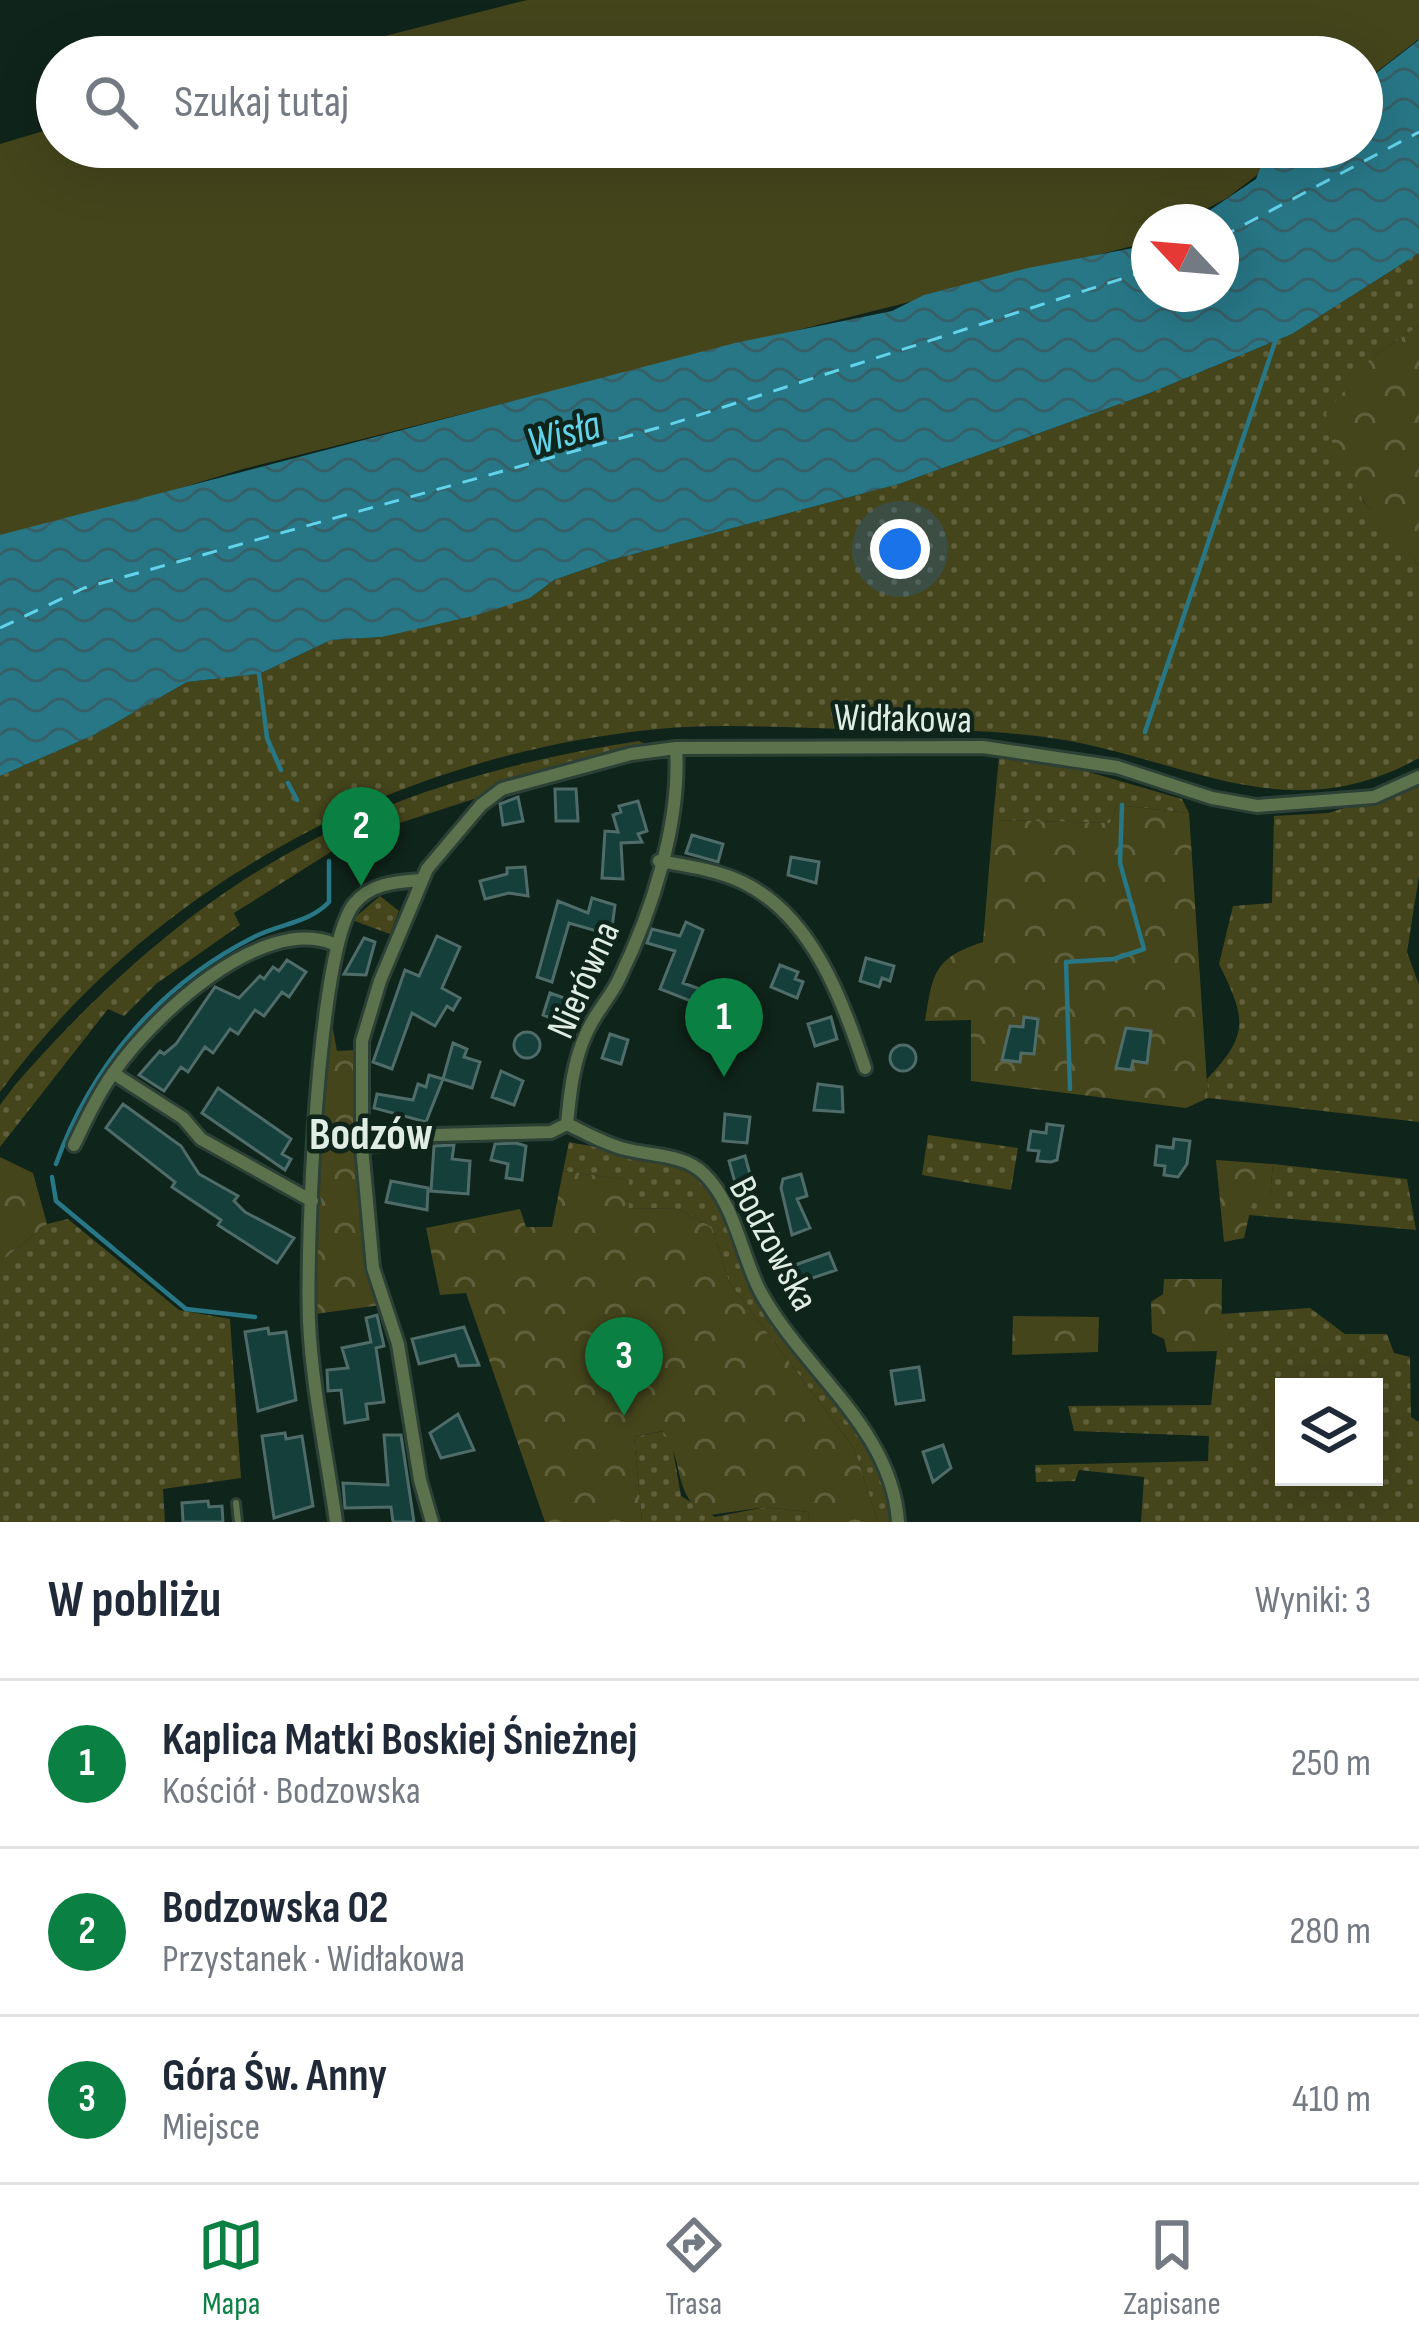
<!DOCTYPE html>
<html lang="pl">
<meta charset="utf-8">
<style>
:root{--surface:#fff;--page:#f2f2f3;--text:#1f2937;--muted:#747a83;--line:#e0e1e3;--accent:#0b8043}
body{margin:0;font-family:"Sofia Sans Condensed",sans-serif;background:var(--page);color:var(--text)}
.controls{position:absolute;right:36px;bottom:36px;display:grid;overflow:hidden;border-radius:0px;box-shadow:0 12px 48px #0002}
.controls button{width:108px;height:108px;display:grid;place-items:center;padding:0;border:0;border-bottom:3px solid var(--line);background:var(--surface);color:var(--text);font:60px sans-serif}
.compass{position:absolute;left:1131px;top:204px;width:108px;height:108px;border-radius:50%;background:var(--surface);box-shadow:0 12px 48px #0002;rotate:296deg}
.you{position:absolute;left:900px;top:549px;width:42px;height:42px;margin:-30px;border:9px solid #fff;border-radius:50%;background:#1a73e8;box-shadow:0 0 0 18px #1a73e833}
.badge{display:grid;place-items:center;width:78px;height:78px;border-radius:50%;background:var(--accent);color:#fff;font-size:39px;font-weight:700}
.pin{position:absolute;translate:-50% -99px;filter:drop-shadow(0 3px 6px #0008)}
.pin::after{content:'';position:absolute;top:63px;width:42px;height:36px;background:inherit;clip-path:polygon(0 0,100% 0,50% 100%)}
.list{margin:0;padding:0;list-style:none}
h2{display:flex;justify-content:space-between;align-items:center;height:156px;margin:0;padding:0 48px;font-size:51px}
h2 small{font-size:39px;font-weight:400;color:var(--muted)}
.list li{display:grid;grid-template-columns:78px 1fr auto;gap:36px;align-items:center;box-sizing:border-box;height:168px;padding:0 48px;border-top:3px solid var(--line)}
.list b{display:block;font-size:45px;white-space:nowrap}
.list p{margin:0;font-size:39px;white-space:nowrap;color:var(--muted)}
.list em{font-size:39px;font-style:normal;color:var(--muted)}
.icon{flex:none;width:66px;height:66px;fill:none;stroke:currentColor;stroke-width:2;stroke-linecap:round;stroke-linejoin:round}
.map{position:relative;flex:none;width:1419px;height:1522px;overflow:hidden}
.search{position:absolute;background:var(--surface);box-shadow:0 12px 48px #0002;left:36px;right:36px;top:36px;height:132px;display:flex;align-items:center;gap:30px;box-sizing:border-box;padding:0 42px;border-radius:66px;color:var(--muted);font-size:45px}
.sheet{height:660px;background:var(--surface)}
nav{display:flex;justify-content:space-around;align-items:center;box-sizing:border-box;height:168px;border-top:3px solid var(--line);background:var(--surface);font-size:33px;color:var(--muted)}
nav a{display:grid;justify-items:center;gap:6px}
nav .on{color:var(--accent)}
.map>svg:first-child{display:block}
.grass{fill:url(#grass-dots);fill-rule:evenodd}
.forest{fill:url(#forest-crowns)}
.green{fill:#45451c}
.water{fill:url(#water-waves)}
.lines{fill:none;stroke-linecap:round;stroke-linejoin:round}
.stream{stroke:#287787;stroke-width:4.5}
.ferry{stroke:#61d3eb;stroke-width:3;stroke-dasharray:15 12;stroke-linecap:butt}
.building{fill:#143f3b;stroke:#4f6c69;stroke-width:3}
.service-casing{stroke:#2c4036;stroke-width:12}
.minor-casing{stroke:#2c4036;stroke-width:18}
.service{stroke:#5b724d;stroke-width:6}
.minor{stroke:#5b724d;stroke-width:12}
.labels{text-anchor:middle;stroke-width:9;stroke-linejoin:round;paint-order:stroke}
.street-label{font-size:39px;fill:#e0ede5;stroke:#0f241a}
.water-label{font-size:42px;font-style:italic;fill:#61d3eb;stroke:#0f241a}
.quarter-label{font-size:45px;font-weight:bold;fill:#e0ede5;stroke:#0f241a}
</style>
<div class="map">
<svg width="1419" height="1522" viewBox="0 0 1419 1522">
<defs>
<pattern id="grass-dots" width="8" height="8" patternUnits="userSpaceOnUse" patternTransform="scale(3)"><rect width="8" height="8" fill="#45451c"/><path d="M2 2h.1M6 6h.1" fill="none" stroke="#60603d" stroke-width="1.8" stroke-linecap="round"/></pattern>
<pattern id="forest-crowns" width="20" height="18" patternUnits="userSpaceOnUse" patternTransform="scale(3)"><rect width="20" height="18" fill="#45451c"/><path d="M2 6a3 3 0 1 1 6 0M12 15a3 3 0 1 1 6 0" fill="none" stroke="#60603d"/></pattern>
<pattern id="water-waves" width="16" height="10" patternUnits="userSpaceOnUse" patternTransform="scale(3)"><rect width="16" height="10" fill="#287787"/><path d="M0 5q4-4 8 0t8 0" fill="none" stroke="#365f66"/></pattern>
</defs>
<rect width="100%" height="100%" fill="#0f241a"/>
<path class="grass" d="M1419,253V326L1373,356L1362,500L1419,565V758C1288,831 1188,760 1058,739C989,728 919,730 849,729C786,728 721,723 658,729C401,754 154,882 0,1092V776L96,734L187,682L259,674L331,640L382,637L530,598L554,580L611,560L899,484L1150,393L1292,334Z
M639,741L645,744L636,750L495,784L477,798L353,838L234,913L240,925L156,984L124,1016L108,1009L0,1147V1105L15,1085C198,876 364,784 639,741Z
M999,757L1058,763L1182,799L1189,813L1117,805L1110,823L993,820Z
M1419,785V876L1407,952L1419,985V1122L1208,1098L1207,1079C1251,1034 1245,1017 1219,964L1233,906L1272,903L1274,816L1328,813Z
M380,896L399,911L390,934L352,920Z
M928,1135L1018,1148L1011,1190L922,1175Z
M569,1142C607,1150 660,1153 694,1174C727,1195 737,1254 754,1287C796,1371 875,1427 896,1522H878L854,1448L729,1282L712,1227L678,1209L629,1208L628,1180L563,1171Z
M1273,1164L1407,1179L1416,1230L1249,1215L1252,1202L1270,1197Z
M68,1219L179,1310L230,1319L241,1478L163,1489L165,1522H0V1262L47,1224Z
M1310,1308L1345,1334H1387L1394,1353L1410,1357L1411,1417L1419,1422V1522H1141L1144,1477L1079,1470L1075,1481L1036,1482L1035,1465L1208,1461L1209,1436L1074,1431L1068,1406L1211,1405L1221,1314ZM1284,1387H1374V1477H1284Z
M664,1431L672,1444L681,1496L715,1517L765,1507L808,1512L810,1522H642L634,1437Z"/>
<path class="forest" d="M1419,326V565C1378,519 1333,476 1326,413L1373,356Z
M1117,805L1189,813L1208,1098L1186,1108L971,1081V1020L925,1021C933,974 933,958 983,942L993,820L1110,823Z
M330,1013L337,1051L354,1050L365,1260L381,1305L315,1314L323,1062Z
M0,1157L33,1173L47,1224L0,1262Z
M1216,1160L1273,1164L1270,1197L1252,1203L1244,1238L1224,1242Z
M563,1171L629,1180V1208L678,1209L712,1227L729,1282L854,1448L878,1522H810L808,1512L765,1507L703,1516C671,1486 685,1462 663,1431L634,1437L642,1522H545L466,1293L440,1295L426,1228L520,1209L526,1227H552Z
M1164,1279H1222L1221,1351L1167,1352L1164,1339L1152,1333L1151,1302L1163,1294Z
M1013,1316L1099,1317L1098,1352L1012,1355Z"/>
<path class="green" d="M527,0H1419V39L1362,83V57H302Z
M57,127V147H1279L1266,157L1261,172L1227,198L1182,222H1149V239L1141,244L243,469L0,543V144Z"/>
<path class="water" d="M1419,40V253L1292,334L1150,393L899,484L611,560L554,580L530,598L477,615L382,637L331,640L259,674L187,682L96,734L0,776V535L735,343L892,311L924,295L1028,268L1149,245V294H1221V222H1192L1256,179L1264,158L1283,147H1362V84Z"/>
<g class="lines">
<path class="stream" d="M259,674L267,738L281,770
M1145,732L1276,339
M288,783L297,800
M1070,1089L1066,962L1114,959L1144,949L1120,863L1122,805
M56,1164C91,1066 160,984 254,937C279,924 309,923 329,902V861
M52,1177L56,1201L186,1309L255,1317"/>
<path class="ferry" d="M1221,237L1419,132
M0,628L84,588L668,425L1149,270"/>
</g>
<path class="building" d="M555,789H576L578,821H556Z
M518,797L523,821L503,825L500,804Z
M638,801L647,831L638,834L642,842L621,843L623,879L602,878L605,831L618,832L613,815L621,812L619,806Z
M692,835L723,844L718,862L686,853Z
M791,857L819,862L816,883L788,875Z
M525,867L528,896L509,893L485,899L480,881L507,874V868Z
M592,898L615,905L611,935L569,923L552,982L537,977L558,901L588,913Z
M686,922L703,930L683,983L700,989L696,1003L660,989L675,951L647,943L652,929L680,936Z
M437,936L460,947L442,988L460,998L453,1010L447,1006L435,1026L412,1013L392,1069L373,1062L405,970L419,976Z
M364,938L375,942L366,975L344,974Z
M866,958L894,966L890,981L882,978L879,987L860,981Z
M287,960L306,972L289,997L282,992L264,1016L255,1010L238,1034L230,1029L213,1053L205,1047L188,1072L181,1067L164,1091L139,1075L160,1051L164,1054L176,1044L215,987L239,998L260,976L264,979L273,967L279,971Z
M780,965L798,972L795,979L803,982L797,998L771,987Z
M550,993L570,1000L563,1022L543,1015Z
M831,1017L837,1039L815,1046L808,1024Z
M1024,1017L1038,1019L1034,1054L1021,1053L1020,1062L1002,1060L1010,1026L1023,1027Z
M1126,1028L1151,1031L1147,1063L1133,1061L1131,1070L1116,1068Z
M514 1045a13 13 0 1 1 26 0a13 13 0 1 1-26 0Z
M610,1034L628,1040L621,1064L602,1058Z
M453,1043L467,1049L464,1057L480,1062L472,1088L443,1079Z
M890 1058a13 13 0 1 1 26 0a13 13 0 1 1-26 0Z
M501,1071L523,1081L514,1105L492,1097Z
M429,1075L443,1079L426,1122L374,1108L377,1094L413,1100L418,1084L426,1087Z
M818,1084L842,1087L843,1112L814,1110Z
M218,1088L291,1139L282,1154L291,1159L285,1170L202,1113Z
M123,1104L181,1146L199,1174L238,1196L234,1201L245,1212L294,1238L277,1263L218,1225L221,1220L172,1187L175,1182L106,1128Z
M725,1114L750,1117L747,1143L723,1141Z
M1047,1124L1063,1126L1057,1160L1051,1162L1037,1161L1039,1151L1028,1150L1031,1131L1046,1133Z
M1174,1139L1190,1141L1187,1164L1178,1177L1164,1175L1165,1166L1155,1165L1157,1146L1173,1148Z
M516,1143L526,1146L522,1180L506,1178L508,1164L491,1160L495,1144Z
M454,1145L452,1159L470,1161L468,1194L431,1191L434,1146Z
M745,1156L754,1189L738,1193L729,1161Z
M801,1174L807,1196L797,1199L810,1228L792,1235L781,1188L783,1179Z
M391,1181L428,1188L427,1210L386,1202Z
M779,1234L792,1266L829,1253L836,1270L786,1287L762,1241Z
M377,1315L384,1346L376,1348L384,1402L366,1404L368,1419L345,1423L341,1390L328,1391L327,1370L348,1368L342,1348L371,1342L366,1318Z
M464,1327L479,1365L459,1366L455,1355L419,1364L412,1339Z
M268,1328L269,1334L286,1332L296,1400L258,1411L245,1332Z
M919,1367L924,1400L896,1404L891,1371Z
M458,1414L474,1450L441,1458L430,1433Z
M285,1433L286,1439L302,1436L313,1506L274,1518L262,1436Z
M384,1435H401L414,1522H393L391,1507L345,1508L343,1483L388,1485Z
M943,1445L951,1468L933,1482L923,1452Z
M208,1501L209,1507L222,1506L223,1522H183L182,1503Z"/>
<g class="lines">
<defs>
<path id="service" d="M236,1503L238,1522"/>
<path id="minor" d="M659,861C687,866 717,870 742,882C812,915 843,1001 865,1068
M113,1073L183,1118L201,1139L312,1201
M567,1124C586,1133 605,1144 625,1149C651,1156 683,1154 703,1173C734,1202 741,1253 759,1289C800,1368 892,1427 898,1522
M567,1124C570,1093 573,1062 586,1034C594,1014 610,998 619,979C652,912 681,822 676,748
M74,1145C86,1120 98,1094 114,1072C153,1016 261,914 334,944
M362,1147L388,1143L398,1136L551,1132L567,1124
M336,1522C327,1456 312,1388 309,1321C306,1251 317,949 354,904C371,883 396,882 421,880
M432,1522L420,1480L398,1344L373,1268L362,1147V1041L380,981L427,869L481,805L502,789L631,754L676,748L983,747L1117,767L1212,798L1257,806L1374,797L1419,777"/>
</defs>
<use href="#service" class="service-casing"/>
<use href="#minor" class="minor-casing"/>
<use href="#service" class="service"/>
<use href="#minor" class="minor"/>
</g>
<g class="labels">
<g class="street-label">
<text transform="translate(903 717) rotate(1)" y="14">Widłakowa</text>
<text transform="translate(582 979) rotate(-66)" y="14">Nierówna</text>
<text transform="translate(775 1243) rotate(62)" y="14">Bodzowska</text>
</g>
<g class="water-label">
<text transform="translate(563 432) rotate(-16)" y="15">Wisła</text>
</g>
<g class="quarter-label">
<text x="371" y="1149">Bodzów</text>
</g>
</g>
</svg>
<div class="controls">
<button><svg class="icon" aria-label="layers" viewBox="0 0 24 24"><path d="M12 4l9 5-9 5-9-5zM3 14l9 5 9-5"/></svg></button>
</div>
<svg class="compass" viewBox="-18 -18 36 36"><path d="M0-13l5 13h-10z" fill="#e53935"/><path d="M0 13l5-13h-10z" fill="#747a83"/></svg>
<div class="you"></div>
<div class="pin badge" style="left:724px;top:1077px">1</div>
<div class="pin badge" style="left:361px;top:886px">2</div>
<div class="pin badge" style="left:624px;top:1416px">3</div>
<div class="search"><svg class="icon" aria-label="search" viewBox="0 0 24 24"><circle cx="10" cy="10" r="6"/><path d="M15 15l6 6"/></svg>Szukaj tutaj</div>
</div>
<section class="sheet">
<h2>W pobliżu<small>Wyniki: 3</small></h2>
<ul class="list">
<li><span class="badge">1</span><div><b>Kaplica Matki Boskiej Śnieżnej</b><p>Kościół · Bodzowska</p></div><em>250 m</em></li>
<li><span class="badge">2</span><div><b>Bodzowska 02</b><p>Przystanek · Widłakowa</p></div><em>280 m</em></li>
<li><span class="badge">3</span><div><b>Góra Św. Anny</b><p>Miejsce</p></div><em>410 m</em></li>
</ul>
</section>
<nav>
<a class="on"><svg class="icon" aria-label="map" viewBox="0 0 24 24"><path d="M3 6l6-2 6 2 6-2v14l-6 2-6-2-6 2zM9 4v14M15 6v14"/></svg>Mapa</a>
<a><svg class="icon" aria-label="directions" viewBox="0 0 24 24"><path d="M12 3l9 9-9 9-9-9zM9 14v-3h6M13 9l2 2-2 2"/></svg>Trasa</a>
<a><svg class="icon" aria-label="saved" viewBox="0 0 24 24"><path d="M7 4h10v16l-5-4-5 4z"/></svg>Zapisane</a>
</nav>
